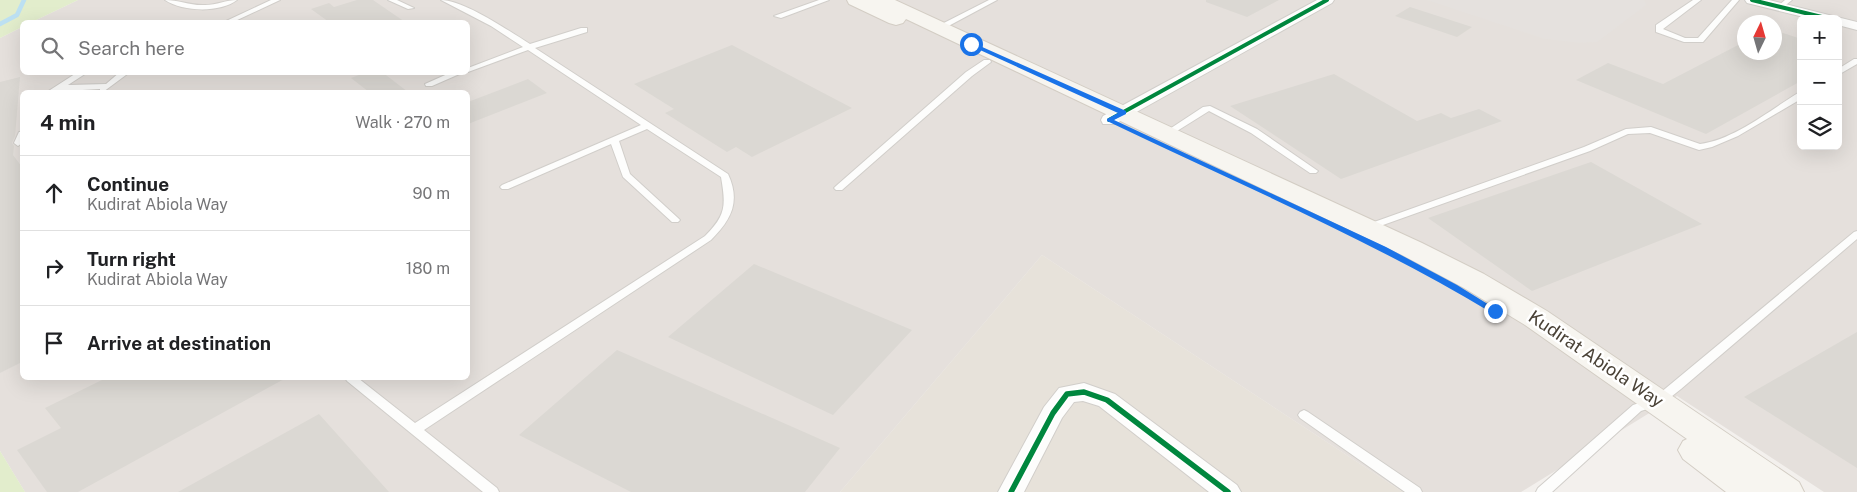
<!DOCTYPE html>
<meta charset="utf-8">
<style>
:root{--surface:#fff;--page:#f6f6f6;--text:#202124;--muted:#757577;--line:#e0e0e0}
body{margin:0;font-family:"Public Sans",sans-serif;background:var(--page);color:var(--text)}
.controls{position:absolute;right:15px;top:15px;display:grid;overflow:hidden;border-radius:8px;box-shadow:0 5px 20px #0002}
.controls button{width:45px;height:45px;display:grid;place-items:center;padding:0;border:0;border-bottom:1px solid var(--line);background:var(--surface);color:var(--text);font:25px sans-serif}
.compass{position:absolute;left:1737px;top:15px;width:45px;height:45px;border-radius:50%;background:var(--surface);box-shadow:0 5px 20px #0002;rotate:5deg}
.stop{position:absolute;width:15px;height:15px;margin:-11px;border:4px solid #1a73e8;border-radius:50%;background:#fff}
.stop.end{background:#1a73e8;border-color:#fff;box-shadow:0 1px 5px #0008}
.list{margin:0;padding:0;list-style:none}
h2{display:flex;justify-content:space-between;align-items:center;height:65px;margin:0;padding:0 20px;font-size:21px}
h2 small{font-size:16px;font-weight:400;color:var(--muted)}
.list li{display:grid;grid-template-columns:32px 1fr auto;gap:15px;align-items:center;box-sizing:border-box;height:75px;padding:0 20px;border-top:1px solid var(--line)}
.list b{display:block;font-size:19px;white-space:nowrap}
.list p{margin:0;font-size:16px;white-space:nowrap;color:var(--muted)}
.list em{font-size:16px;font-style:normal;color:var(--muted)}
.icon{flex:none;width:28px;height:28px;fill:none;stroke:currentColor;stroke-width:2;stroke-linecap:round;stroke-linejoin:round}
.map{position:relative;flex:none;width:1857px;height:492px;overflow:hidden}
.search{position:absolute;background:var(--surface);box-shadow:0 5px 20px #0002;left:20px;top:20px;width:450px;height:55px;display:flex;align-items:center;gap:12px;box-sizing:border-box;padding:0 18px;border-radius:8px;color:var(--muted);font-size:19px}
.panel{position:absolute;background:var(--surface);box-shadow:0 5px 20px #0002;left:20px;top:90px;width:450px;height:290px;border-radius:8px}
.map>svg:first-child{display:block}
.residential{fill:#e7e2da}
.industrial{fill:#e5e0dc;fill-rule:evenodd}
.green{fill:#e2edcc}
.parking{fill:#e5e1de}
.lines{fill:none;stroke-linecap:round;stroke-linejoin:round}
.stream{stroke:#bce0f2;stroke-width:4.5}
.building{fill:#dbd8d3}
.lane-casing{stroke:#d1ceca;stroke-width:2}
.street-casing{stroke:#d1ceca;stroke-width:2}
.secondary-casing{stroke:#d3cdc4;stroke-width:2}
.lane{fill:#fdfdfc;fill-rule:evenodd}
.street{fill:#fdfdfc;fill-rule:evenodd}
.secondary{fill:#f7f5f0;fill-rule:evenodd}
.cycleway-far1-casing{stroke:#fff;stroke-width:6}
.cycleway-casing{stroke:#fff;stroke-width:9}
.cycleway-far1{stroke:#00873e;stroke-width:4}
.cycleway{stroke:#00873e;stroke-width:5.5}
.route{fill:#1a73e8}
.labels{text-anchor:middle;stroke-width:5;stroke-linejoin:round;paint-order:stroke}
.street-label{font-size:18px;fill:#4a4237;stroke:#fff}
</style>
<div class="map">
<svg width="1857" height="492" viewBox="0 0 1857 492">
<rect width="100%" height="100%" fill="#f3f0ed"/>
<path class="residential" d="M1042,255L1403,492H840Z"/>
<path class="industrial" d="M78,0H1857V492H1824L1677,396L1521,492H1403L1042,255L840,492H25L0,451V38L22,27V72H468V22H32ZM1801,19H1838V146H1801ZM1744,22H1774V52H1744ZM22,92H468V378H22Z"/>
<path class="green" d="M0,0H78L32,22H22V27L0,38Z
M0,451L25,492H0Z"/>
<path class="parking" d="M1427,0H1644L1646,5L1597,42L1579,43L1545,39Z"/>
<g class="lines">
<path class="stream" d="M0,24L17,15L24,0"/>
</g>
<path class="building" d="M357,0H373L405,22H329L311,9L329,3L334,7Z
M1206,0H1279L1247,17L1206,2Z
M1410,7L1472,27L1457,37L1395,16Z
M1774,30L1801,39V81L1706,134L1576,80L1608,63L1663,84L1744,42V52H1774Z
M732,45L852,108L752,157L736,147L727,152L665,113L674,109L634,84Z
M367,72H382L408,92H369L351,78Z
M1334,74L1417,121L1441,113L1451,118L1479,109L1502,121L1341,179L1230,106Z
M20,77L15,136L12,143L14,146L13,155L22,167V362L0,373V82Z
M528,79L547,93L468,124V102Z
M1591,162L1702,224L1532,291L1428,218Z
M754,264L912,330L833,415L668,337Z
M1857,332V468L1744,397Z
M617,350L804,432L840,448L805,492H631L519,435Z
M106,378H286L78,492H47L17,450L61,428L45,408Z
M319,414L389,492H178Z"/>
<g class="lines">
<defs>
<path id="lane" d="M165,0C179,0 191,6 205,5C217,5 226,0 237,0C220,13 183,12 165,0Z
M271,0H280L233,22H224Z
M388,0H397L414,8L408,9Z
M441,0C464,0 509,31 530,44L581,28H587V32L535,48L728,174C741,202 731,220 711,240L424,430L497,488L499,492H483L347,381L345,378H358L415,423L705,236C726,215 726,206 721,177L647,129L619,141L630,174L678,218L680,220L678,222H672L623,177L611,144L508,189H502L500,187L502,185L641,125L528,50L468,72V68L523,47L491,26Z
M819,0H829L781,18L774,16Z
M989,0H997L941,30L934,28Z
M1693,0H1701L1663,29L1685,38H1698L1732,0H1739L1703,42H1684L1656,32V25Z
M1785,0H1792L1782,8H1778V6Z
M1854,59H1857V64L1838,75V69Z
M984,60H990L991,62L972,76L842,190H836L834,188L836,186L966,72Z
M78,72H88L68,85L106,84L120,72H130L103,92H100V89L47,92Z
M452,72H464L432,86H426L425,84Z
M1798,93H1801V99L1738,136L1712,147L1699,150L1650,133L1628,134L1590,151L1369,230H1363L1361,228L1363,226L1584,147L1626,129L1651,127L1700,144C1733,140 1769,111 1798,93Z
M1210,106L1257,129L1318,171L1316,173H1310L1251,133L1209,111L1169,136H1163L1162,134L1203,107Z
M19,132H22V143L18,146L14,143Z
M1857,231V239L1681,389L1662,404L1641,411L1552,492H1536L1538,488L1633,405L1654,398L1854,232Z
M1304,410L1308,412L1420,488L1422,492H1405L1300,418L1298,415L1300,412Z"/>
<path id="street" d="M1317,0H1334L1332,3L1115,124H1103L1101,120L1103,116Z
M1745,0H1769L1857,22V30L1838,25V19H1812L1747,3Z
M1084,383L1115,394L1237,485L1241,492H1209L1099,406L1083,401L1074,402L1062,418L1024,492H998L1044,407L1059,388Z"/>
<path id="secondary" d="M847,0H895L1422,243L1484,274L1547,311L1799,482L1804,492H1726L1683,459L1678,450L1683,441L1687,439L1525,325L1464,288L1402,255L906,19L903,23L896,25L889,23L849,4Z"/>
</defs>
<use href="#lane" class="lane-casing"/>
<use href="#street" class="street-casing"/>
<use href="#secondary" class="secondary-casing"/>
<use href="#lane" class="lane"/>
<use href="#street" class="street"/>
<use href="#secondary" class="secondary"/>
<defs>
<path id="cycleway-far1" d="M1752,0L1830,19
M1109,120L1327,0"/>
<path id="cycleway" d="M1011,492L1053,413L1067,394L1084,392L1107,400L1228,492"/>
</defs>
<use href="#cycleway-far1" class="cycleway-far1-casing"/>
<use href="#cycleway" class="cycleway-casing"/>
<use href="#cycleway-far1" class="cycleway-far1"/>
<use href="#cycleway" class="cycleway"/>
</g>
<path class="route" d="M971,42L1126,111V114L1114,120L1386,247L1457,285L1499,311L1498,313H1492C1369,239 1236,183 1107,121V119L1118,113L969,45Z"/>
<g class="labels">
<g class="street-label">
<text transform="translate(1596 359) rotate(34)" y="6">Kudirat Abiola Way</text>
</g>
</g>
</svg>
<div class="controls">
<button>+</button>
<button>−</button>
<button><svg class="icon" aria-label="layers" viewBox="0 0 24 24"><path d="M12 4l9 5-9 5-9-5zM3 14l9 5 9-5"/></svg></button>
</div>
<svg class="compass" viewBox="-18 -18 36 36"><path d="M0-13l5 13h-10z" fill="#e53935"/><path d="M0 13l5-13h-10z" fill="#757577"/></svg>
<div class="stop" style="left:971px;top:44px"></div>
<div class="stop end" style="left:1495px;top:311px"></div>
<div class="search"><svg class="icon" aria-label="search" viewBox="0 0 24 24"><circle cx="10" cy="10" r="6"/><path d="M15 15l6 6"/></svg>Search here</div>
<section class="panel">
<h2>4 min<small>Walk · 270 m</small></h2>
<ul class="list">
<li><svg class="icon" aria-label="ahead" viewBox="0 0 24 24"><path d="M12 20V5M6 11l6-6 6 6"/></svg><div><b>Continue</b><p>Kudirat Abiola Way</p></div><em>90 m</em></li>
<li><svg class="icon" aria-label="right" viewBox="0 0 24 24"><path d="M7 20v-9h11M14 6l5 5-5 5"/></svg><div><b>Turn right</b><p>Kudirat Abiola Way</p></div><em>180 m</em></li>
<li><svg class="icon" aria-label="arrive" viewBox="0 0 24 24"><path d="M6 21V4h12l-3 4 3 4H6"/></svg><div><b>Arrive at destination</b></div></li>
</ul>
</section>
</div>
